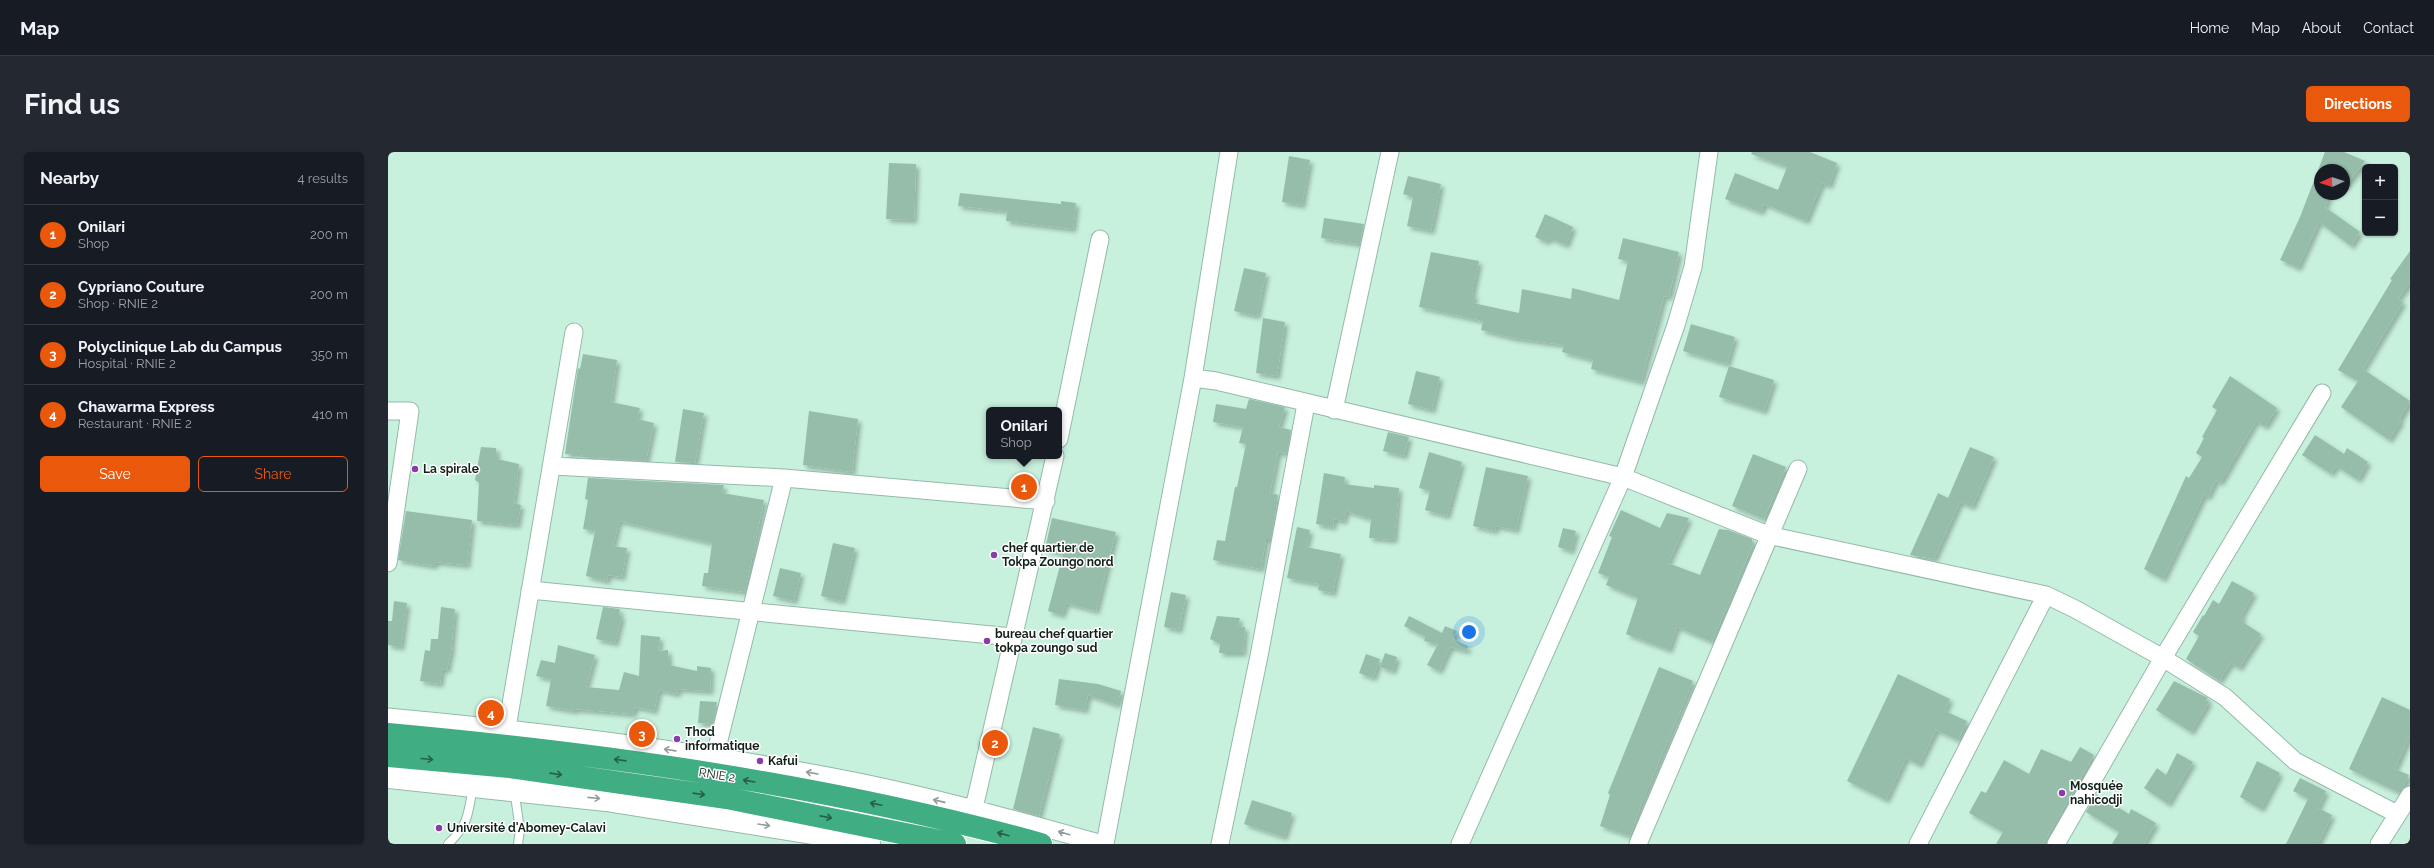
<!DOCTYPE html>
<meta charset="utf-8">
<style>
:root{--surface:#171b24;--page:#242831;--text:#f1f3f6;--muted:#9ea1a6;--line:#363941;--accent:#ea580c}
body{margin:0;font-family:Raleway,sans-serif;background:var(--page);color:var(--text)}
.controls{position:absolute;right:12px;top:12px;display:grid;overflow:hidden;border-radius:6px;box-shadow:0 1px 3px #0004}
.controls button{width:36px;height:36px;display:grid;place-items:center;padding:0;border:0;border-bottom:1px solid var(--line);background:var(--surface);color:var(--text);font:20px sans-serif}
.compass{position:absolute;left:1926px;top:12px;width:36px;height:36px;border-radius:50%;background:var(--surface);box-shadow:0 1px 3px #0004;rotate:267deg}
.you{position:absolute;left:1081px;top:480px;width:14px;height:14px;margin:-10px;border:3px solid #fff;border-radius:50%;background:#1a73e8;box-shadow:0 0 0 6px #1a73e833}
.badge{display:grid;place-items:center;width:26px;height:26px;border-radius:50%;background:var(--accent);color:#fff;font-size:13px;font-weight:700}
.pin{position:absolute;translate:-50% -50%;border:2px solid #fff;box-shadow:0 1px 4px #0006}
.popup{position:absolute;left:598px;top:255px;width:76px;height:52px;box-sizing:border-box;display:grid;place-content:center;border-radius:6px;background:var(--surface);filter:drop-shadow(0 1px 3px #0005);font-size:13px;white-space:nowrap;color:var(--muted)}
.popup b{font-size:15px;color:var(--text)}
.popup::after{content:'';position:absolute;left:50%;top:100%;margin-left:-8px;border:8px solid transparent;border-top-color:var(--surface)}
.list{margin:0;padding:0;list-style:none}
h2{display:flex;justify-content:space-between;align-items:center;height:52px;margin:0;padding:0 16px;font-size:17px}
h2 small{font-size:13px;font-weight:400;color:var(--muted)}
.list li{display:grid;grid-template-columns:26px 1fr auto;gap:12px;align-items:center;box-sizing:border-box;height:60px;padding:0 16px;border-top:1px solid var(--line)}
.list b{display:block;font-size:15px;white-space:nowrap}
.list p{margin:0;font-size:13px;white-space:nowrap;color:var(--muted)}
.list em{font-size:13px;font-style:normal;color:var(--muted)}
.actions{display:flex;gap:8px;padding:12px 16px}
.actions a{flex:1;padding:9px 0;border:1px solid var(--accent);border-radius:6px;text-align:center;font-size:14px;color:var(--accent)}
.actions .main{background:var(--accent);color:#fff}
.map{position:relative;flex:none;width:2022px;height:692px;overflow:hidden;border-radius:6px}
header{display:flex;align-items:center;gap:24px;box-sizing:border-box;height:56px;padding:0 20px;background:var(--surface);border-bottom:1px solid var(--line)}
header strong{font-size:19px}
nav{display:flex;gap:22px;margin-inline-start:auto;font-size:14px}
.intro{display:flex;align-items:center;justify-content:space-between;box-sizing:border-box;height:96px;padding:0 24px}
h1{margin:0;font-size:28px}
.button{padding:10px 18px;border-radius:6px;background:var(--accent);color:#fff;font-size:14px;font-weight:700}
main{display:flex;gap:24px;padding:0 24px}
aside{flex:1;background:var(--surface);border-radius:6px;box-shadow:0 1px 3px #0004}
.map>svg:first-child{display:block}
.building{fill:#96bdaa;filter:url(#shadow)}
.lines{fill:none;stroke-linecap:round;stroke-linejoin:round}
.lane-casing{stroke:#93baa8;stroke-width:10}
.street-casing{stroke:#93baa8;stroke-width:19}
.secondary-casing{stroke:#93baa8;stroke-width:24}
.highway-casing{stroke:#fff;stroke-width:24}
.lane{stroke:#fff;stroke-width:8}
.street{stroke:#fff;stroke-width:17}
.secondary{stroke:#fff;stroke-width:22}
.highway{stroke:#41ad83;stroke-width:22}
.oneway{stroke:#949b98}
.oneway2{stroke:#276049}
.poi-dot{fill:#8a3bab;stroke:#fff;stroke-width:1.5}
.labels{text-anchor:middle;stroke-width:3;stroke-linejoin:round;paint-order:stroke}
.poi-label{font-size:12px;font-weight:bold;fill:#12211a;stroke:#fff;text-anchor:start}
.street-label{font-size:12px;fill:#12211a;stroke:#fff}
</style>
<header>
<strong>Map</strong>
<nav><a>Home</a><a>Map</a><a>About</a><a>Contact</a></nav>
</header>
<div class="intro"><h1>Find us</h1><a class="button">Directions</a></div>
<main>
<aside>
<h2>Nearby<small>4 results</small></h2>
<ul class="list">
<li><span class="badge">1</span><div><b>Onilari</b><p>Shop</p></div><em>200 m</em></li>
<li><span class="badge">2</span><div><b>Cypriano Couture</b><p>Shop · RNIE 2</p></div><em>200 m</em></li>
<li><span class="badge">3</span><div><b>Polyclinique Lab du Campus</b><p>Hospital · RNIE 2</p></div><em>350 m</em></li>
<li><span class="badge">4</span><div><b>Chawarma Express</b><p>Restaurant · RNIE 2</p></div><em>410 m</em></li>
</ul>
<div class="actions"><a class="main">Save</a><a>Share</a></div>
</aside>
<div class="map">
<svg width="2022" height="692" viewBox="0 0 2022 692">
<defs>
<filter id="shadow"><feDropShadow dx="3.5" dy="3.5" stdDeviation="2" flood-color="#0004"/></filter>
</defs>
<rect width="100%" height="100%" fill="#c8f1dd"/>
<path class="building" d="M1364,0H1422L1449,11L1441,34L1434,31L1418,69L1376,52L1373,60L1337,47L1347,21L1390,38L1399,15L1363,2Z
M1937,0H1956L1977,9L1956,36V18H1932V42H1942L1937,55L1972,80L1963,94L1931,70L1910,116L1892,108L1912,65Z
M901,4L922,8L914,53L894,50Z
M501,11L528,12L526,68L498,67Z
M1020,24L1053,32L1043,79L1019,74L1025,45L1015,42Z
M572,41L673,52V49L688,51L685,77L618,69L619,59L570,54Z
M1157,62L1185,75L1178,93L1161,86L1158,90L1147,85Z
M936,66L976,72L972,92L933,86Z
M1235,86L1291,100L1281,145L1276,144L1253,230L1203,217L1205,208L1174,200L1176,193L1125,186L1093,178L1095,169L1031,155L1043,100L1091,109L1084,143H1087L1085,151L1131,161L1134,137L1183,147L1184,136L1231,148L1240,109L1230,107Z
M2022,99V130L2010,147L2015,150L1975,217L2022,249L2011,268L2013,269L2001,288L1953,255L1970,229L1950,218L2004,128L2002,127Z
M856,116L878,121L869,164L846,159Z
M875,166L897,170L889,224L868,221Z
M1303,172L1347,185L1339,212L1295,199Z
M195,202L229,208L223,250L252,256L249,267L266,271L258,309L193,305L194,302H177L190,216L192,217Z
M1341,214L1386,228L1376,259L1331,245Z
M1028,219L1052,225L1044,258L1020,252Z
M1842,224L1889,256L1877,275L1868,269L1832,331L1828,328L1820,345L1816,343L1775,427L1756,417L1798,324L1801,326L1814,305L1808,301L1816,286L1814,285L1829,258L1824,255Z
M861,247L897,255L891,275L903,278L899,302L890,300L882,341L890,343L887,365L883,387H878L873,417L825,408L829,388L837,389L847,335H849L858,292L851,291L855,275L825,270L828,252L858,257Z
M295,257L316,261L307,311L287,310Z
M421,259L470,267L464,320L415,313Z
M1000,280L1021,285L1016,304L995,299Z
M1927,283L1956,302L1959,296L1980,310L1970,328L1948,314L1943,322L1914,303Z
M93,295L108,296L109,307L131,312L126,351L133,353L129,373L89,369L91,331L87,328Z
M1582,295L1606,305L1584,355L1572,350L1546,407L1522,403L1550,341L1560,346Z
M1041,300L1074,310L1059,364L1037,358L1042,339L1031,336Z
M1365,302L1398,315L1376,367L1344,354Z
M1098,315L1140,324L1128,378L1108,374L1107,379L1085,374Z
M936,321L957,325L956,332L986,336V333L1011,336L1006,388L981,386L983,367L958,359L956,369L946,367L945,375L928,372Z
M200,326L336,333L334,341L376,348L357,440L314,434L316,421H320L324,391L231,369L225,394L239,396L234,425L220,423L219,429L198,424L207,379L195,377L200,348L197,347Z
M1233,358L1272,376L1279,361L1301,366L1280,411L1312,423L1331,377L1340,378L1364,387L1365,392L1324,490L1289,475L1281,498L1238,482L1250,446L1218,433L1221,425L1210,421L1224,385L1221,384Z
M18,359L84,368L79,413L47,410L46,414L10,408Z
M664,366L728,380L708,459L678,451L674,463L660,459L675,402L657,397Z
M909,375L922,378L918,395L953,402L945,441L930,438L931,432L899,426Z
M1175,376L1188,379L1183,399L1170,395Z
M445,391L467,396L454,449L433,444Z
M392,416L413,421L406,449L385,444Z
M1844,429L1866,441L1853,464L1855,466L1853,469L1873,482L1851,516L1843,511L1831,529L1798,507L1811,484L1805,480L1815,463L1816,464L1825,448L1831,452Z
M783,440L798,443L791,478L776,475Z
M6,449L19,451L13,495L0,493V469H4Z
M53,455L67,457L63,499L59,518L54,517L52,532L32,529L37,498L42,499L43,487H50Z
M215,455L232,457L231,463L234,464L227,491L208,487Z
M829,464L852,466L850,474L857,475L855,501H831L832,492L822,487Z
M1021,464L1054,481L1057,474L1069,479L1065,487L1080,494L1079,499L1062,495L1051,519L1039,513L1050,492L1036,489L1037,485L1016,474Z
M253,483L272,485L271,499L280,498L281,513L309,519V514L323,516L322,539L290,537L289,542L271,538L266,559L247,555L245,562L187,557V559L158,554L163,527L148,524L153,508L167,511L170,493L207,503L198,535L231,538L236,520L251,524Z
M997,501L1009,505L1005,519L992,515Z
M978,502L992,507L985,526L971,521Z
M1271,515L1305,529L1252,655L1242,684L1212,674L1222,643L1220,641Z
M1510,522L1562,547L1557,559L1579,569L1570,588L1548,578L1531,613L1518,606L1498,648L1459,629Z
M671,527L710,532L733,539L729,553L700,543L697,558L667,553Z
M1786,529L1820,546L1818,548L1821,550L1803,580L1768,558Z
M1994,545L2022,558V583L2007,617L2021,623L2012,641L1961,617Z
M312,549L329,550L325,572L310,571Z
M645,575L672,582L651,664L625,657Z
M1692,595L1706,603L1655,692H1608L1615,680L1581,661L1593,639L1598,641L1616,608L1641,622L1653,597L1683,610Z
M1789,601L1805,610L1780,652L1756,636L1769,616L1778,623Z
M1869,609L1892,621L1873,657L1852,645Z
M1912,626L1938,639L1930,656L1944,663L1930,692H1898L1920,647L1905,639Z
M1708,642L1741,662L1743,657L1768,671L1756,692H1724L1731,680L1698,660Z
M864,648L904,661L896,685L856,672Z"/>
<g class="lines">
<defs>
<path id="lane" d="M123,616L132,678L130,692
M60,692C81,672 80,662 85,634"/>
<path id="street" d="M805,226L828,229L1235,325L1380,383L1658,443L1687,457L1775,506L1837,545L1907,609L2009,662
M946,258L1002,0
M0,259H22L0,411
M671,287L712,87
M164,314L396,326L658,349
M142,438L624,485
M0,565C153,579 305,598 456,627C543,644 629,668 714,692
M119,576L186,180
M327,604L396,326
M586,656L667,304
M717,692L805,226L841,0
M832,692L871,504L918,252
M1072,692L1235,325L1288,173L1305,115L1321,0
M1250,692L1410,317
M1530,692L1658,443
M1668,692L1775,506L1934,241
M1991,692L2022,643"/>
<path id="secondary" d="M0,625L218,648L444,684L481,692"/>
<path id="highway" d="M0,582C219,602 440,633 653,692
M0,604L122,615L339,646L567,692"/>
</defs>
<use href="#lane" class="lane-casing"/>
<use href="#street" class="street-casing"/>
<use href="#secondary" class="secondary-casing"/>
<use href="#highway" class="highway-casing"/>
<use href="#lane" class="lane"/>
<use href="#street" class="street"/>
<use href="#secondary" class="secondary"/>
<use href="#highway" class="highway"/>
</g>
<defs><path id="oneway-shaft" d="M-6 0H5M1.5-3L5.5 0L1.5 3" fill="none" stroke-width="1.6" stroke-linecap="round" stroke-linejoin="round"/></defs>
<g class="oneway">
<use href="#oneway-shaft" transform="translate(282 598) rotate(-172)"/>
<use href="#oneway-shaft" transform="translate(424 621) rotate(-170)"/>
<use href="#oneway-shaft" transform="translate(206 646) rotate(6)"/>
<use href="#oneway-shaft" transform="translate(551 649) rotate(-167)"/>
<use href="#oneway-shaft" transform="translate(376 673) rotate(9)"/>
<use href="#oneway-shaft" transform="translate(676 681) rotate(-164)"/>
</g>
<g class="oneway2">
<use href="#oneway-shaft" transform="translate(39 607) rotate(5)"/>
<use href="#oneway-shaft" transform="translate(232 608) rotate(-172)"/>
<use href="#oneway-shaft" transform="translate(168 622) rotate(8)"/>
<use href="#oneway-shaft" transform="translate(361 629) rotate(-170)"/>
<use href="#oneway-shaft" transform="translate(311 642) rotate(8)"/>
<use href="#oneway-shaft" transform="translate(488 652) rotate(-168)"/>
<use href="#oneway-shaft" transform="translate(438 665) rotate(11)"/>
<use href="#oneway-shaft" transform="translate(615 682) rotate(-164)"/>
</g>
<g class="poi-dot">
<circle cx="27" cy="317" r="4"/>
<circle cx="606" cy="403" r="4"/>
<circle cx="599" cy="489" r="4"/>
<circle cx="289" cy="587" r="4"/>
<circle cx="372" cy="609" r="4"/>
<circle cx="1674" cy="641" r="4"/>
<circle cx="51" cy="676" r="4"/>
</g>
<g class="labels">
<g class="poi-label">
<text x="35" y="321">La spirale</text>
<text x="614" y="400">chef quartier de<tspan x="614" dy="14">Tokpa Zoungo nord</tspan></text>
<text x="607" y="486">bureau chef quartier<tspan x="607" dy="14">tokpa zoungo sud</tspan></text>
<text x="297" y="584">Thod<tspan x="297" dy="14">informatique</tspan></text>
<text x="380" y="613">Kafui</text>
<text x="1682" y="638">Mosquée<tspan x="1682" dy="14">nahicodji</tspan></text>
<text x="59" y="680">Université d'Abomey-Calavi</text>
</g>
<g class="street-label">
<text transform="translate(329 623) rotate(9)" y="4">RNIE 2</text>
</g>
</g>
</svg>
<div class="controls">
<button>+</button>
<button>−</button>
</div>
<svg class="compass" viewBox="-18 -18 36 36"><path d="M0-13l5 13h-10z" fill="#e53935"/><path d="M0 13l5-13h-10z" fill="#9ea1a6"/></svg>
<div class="you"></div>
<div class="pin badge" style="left:636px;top:335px">1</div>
<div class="popup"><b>Onilari</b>Shop</div>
<div class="pin badge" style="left:607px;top:591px">2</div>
<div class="pin badge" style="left:254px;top:582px">3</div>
<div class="pin badge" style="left:103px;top:561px">4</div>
</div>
</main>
